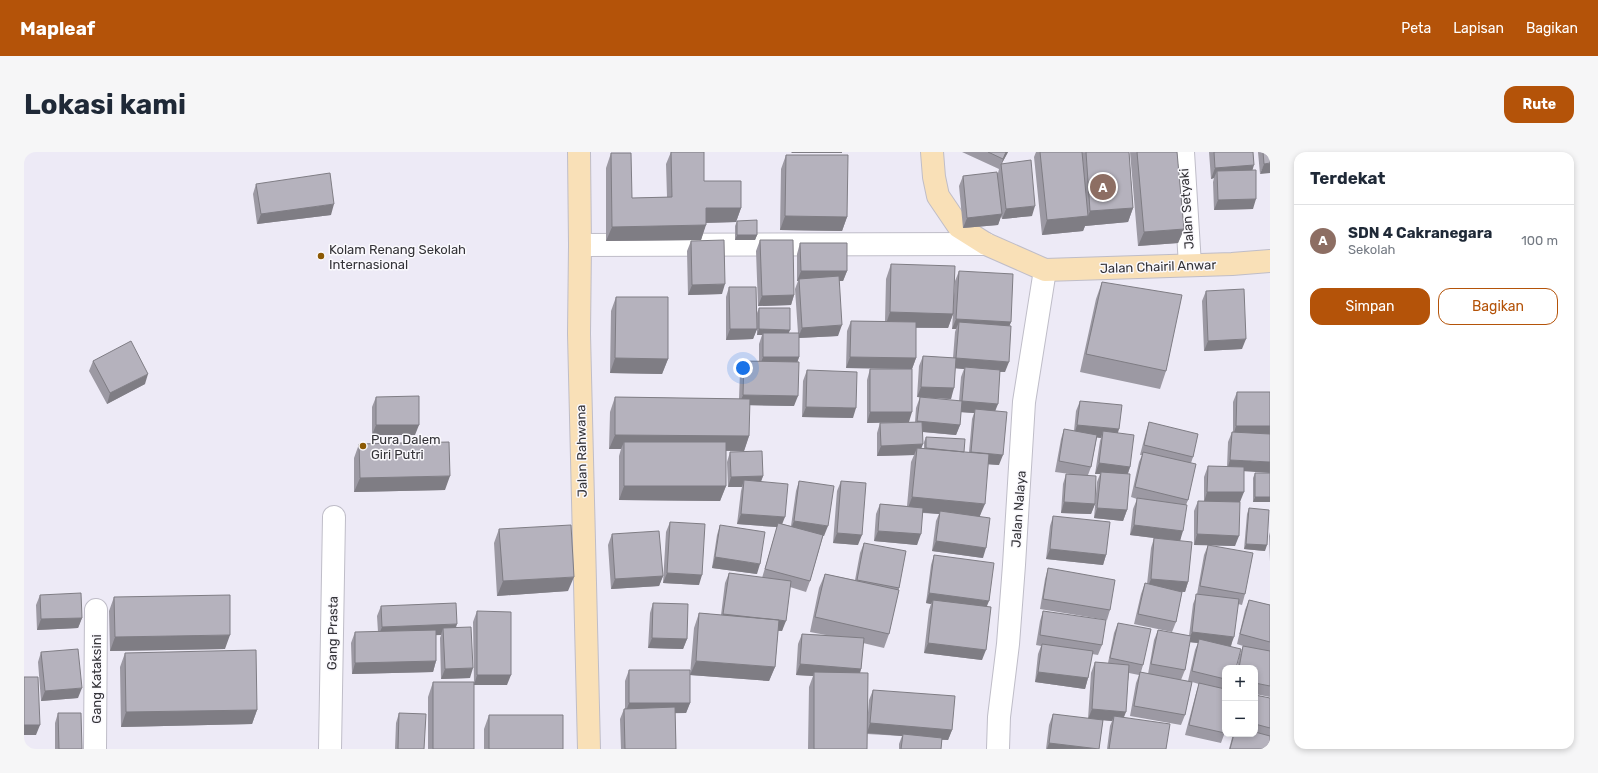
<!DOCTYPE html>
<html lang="id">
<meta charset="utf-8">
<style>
:root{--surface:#fff;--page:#f6f6f7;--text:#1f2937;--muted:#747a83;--line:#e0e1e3;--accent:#b45309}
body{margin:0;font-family:Rubik,sans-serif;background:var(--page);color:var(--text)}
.controls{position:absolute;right:12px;bottom:12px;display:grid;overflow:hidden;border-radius:8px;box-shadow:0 2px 6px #0003}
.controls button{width:36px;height:36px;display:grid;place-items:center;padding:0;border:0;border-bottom:1px solid var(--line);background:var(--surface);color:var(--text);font:20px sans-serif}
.you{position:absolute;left:719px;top:216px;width:14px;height:14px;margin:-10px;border:3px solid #fff;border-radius:50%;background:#1a73e8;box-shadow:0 0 0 6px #1a73e833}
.badge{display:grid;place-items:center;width:26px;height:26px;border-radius:50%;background:var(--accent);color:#fff;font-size:13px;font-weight:700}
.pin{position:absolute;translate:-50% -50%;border:2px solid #fff;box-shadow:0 1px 4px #0006}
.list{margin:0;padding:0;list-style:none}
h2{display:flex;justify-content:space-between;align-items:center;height:52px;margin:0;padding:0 16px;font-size:17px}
h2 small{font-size:13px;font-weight:400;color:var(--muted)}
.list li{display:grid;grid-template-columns:26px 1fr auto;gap:12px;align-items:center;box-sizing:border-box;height:72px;padding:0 16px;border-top:1px solid var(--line)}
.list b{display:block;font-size:15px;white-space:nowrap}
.list p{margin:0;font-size:13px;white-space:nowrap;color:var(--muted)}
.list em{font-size:13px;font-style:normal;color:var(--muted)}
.actions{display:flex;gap:8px;padding:12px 16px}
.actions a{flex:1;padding:9px 0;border:1px solid var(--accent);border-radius:12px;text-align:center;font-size:14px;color:var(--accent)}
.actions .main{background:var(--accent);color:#fff}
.map{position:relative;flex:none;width:1246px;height:597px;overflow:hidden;border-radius:12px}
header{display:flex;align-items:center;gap:24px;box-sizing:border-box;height:56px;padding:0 20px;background:var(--accent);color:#fff}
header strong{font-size:19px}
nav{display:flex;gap:22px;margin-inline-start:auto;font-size:14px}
.intro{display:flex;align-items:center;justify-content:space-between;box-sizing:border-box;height:96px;padding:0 24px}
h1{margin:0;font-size:28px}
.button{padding:10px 18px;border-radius:12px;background:var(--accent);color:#fff;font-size:14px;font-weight:700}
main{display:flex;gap:24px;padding:0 24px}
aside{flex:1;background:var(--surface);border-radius:12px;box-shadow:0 2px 6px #0003}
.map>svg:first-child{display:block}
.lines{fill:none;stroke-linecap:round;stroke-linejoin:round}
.street-casing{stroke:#bfbdc8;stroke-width:24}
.secondary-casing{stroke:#bfbdc8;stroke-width:24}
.street{stroke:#fff;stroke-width:22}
.secondary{stroke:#f9e0b7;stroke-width:22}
.wall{fill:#9c99a3;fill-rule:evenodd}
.shaded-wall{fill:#7f7d84}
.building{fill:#b5b2bd;stroke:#7f7d84}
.poi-dot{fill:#8c5904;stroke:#faf9fd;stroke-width:1.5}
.labels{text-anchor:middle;stroke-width:3;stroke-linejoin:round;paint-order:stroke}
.street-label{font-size:13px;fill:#343338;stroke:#faf9fd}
.poi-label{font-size:13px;fill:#343338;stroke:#faf9fd;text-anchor:start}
</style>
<header>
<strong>Mapleaf</strong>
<nav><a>Peta</a><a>Lapisan</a><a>Bagikan</a></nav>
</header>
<div class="intro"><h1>Lokasi kami</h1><a class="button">Rute</a></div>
<main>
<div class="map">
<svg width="1246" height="597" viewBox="0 0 1246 597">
<rect width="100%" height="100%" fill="#edeaf6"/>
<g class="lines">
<defs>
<path id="street" d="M1159,0L1166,113
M556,93L962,92
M71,597L72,458
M306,597L310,365
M974,597L975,565L984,492L990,413L1000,250L1021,118"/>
<path id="secondary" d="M555,0L556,93L555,182L565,597
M908,0L910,25L914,44L935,75L962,92L1021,118L1208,112L1246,109"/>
</defs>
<use href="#street" class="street-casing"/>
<use href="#secondary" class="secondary-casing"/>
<use href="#street" class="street"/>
<use href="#secondary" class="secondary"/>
</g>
<path class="wall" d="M647,0H680V29L717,56L712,70L682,71L677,88L582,89V16L587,1L608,46L643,45L642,12Z
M938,0H984L978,11L1008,64L978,67L977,64L974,73L939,76L935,34L939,24L974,21L975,17Z
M1012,0H1105L1109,56L1104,70L1061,74L1059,79L1018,83L1010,5Z
M1106,0H1153L1160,77L1154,91L1114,94Z
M1185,0H1229L1228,19L1229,57L1190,58L1189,30L1190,26L1187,27Z
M1234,0H1246L1236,22Z
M762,3L823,65L818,79L756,78L757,17Z
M232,32L307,63L233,72L229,42Z
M713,69L733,83L731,88H711V74Z
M736,88L770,143L767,153L734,154L732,99Z
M667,89L698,142L664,143L663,99Z
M776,91L823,119L819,129H815L814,184L775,186V205L773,210L770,254L725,253V284L720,299H702V334L696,349L595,348V304L597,297H585L586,260L591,245L715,247L716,219L720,209H735V192L738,183H733V161L735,156L765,181H774L771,137L774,129H773V102Z
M867,112L929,157L931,129L935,119L987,170L985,174L981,220H976L971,259L975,313L964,312L956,364L959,406L908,399L912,369L915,362L899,361L893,393L850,389L852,362L856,352L883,354L887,310L890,303L853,304V281L856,271L877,270L843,271V228L846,217L885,270H891L892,256L896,245L935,249L937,225L940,217L931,216L927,247L893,245L895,214L899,204L929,206L931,180L932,177H928L929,162L924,176H892V206L888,217L822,216L823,179L827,169H861L862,127ZM937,260L950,261L948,267L945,300H940L902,285L900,290V296H897L898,280L932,283L936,273Z
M1078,130L1142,219L1136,237L1056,220L1072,147Z
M705,135L733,177L729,187L702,188V145Z
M1182,139L1218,197L1180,199L1178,149Z
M592,145L644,207L638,222L586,221L587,159Z
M69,209L121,232L83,252L65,219Z
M783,218L829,266L778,265L779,229Z
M1213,240L1220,319L1216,350L1211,394L1186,393L1221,442L1218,453L1214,452L1207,495L1201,516V580L1197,591L1161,583L1172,541L1175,532L1168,530L1161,563L1157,573L1106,564L1112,531L1115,523L1105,521L1100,565L1142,597H1083L1086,574L1088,569L1079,568L1075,597H1022L1025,573L1029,562L1064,567L1067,521L1071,510L1084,511L1090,481L1094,471L1119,513L1117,520L1124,522L1130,488L1134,478L1165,484L1169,452L1173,442L1180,403L1184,393H1170V359L1174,349H1180V325L1184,314L1203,315L1204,290L1208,280H1209V250ZM1166,490L1174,491L1171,498L1164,529L1157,528L1161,518Z
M352,245L391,283H348V255Z
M1056,249L1094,281L1106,315L1104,322L1103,358L1099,369L1070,366L1073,330L1076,322H1071L1076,289L1077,286L1073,285L1067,315L1064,323L1071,352L1067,362L1037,361L1039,332L1042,322H1046L1031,320L1037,287L1040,277L1050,279L1052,259Z
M1125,270L1169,305L1167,311L1164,348L1162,353L1156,389L1164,430L1161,440H1158L1152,470L1148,480L1110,472L1117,442L1121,431L1123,432L1127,396L1130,386L1145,388L1106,383L1109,357L1113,347L1107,345L1115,310L1118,303H1116L1122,280Z
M335,292L421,338L330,340V306Z
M706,300L739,324L737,330L758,372L767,374L772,339L775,329L800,384H799L786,429L782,440L766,435L758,479H754L751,515L745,529L666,523L670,476L675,461L697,463L701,431L705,421L738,426L753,375L713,372L717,339L718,335H704L703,310Z
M1231,321H1246V350H1229V326Z
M817,329L834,393L809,391L813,339Z
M1225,356L1241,399L1220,397L1223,362Z
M1029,364L1082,403L1079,413L1022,407L1026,374Z
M646,370L675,433L639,431L642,380Z
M696,373L733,422L688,416L693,383Z
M475,377L544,439L473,444L470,391Z
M1246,380V410L1245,384Z
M588,382L639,424L635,434L587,437L584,393Z
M840,391L875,436L865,482L860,496L839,491L837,517L836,521L843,573L845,548L849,538L928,578L924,588H918L917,597H875V592L878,584L843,582V597H784L785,535L789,524L772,523L774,492L778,482L802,483L786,480L795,436L801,422L831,428L836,401Z
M910,403L963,455L958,508L900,501L905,458L907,452L902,451L907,413Z
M1024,416L1086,458L1083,468L1016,457L1021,427Z
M16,443L58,466L54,476L13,478L12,453Z
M90,445L201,497L86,499L85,459Z
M1225,448L1246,453V545L1231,542V516H1213L1215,505L1219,494L1225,496L1213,492L1221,458Z
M629,451L663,487L659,497L624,496L626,461Z
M357,454L432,475L446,526L417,527L416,486L417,483H412V509L409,520L328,522L327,491L331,480H354L353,464Z
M453,459L483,533H450V597H404V545L409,530H450L449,470Z
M1019,459L1078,493L1074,503L1068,502L1064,526L1061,537L1011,530L1014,502L1017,494L1012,493L1016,469Z
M17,500L54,546L17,549L14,510Z
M101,501L233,558L228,572L97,575L96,515Z
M605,518L666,551L662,561H651L652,597H597L596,567L600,557H601V529Z
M1231,543L1246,546V597H1205L1209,582H1231Z
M34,561L58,597H31V571Z
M375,561L400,597H371L372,571Z
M465,563L539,597H460V577Z"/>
<path class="shaded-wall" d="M768,0H818V1H767Z
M982,0H984L977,13L979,7Z
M1246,11V21L1236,22L1240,12Z
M1230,13L1227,23L1193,19L1190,26L1187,27L1191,16Z
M1232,47L1229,57L1190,58L1194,48Z
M310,52L307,63L233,72L237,62Z
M1011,54L1008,64L978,67L982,57Z
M682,56H717L712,70L676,71Z
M1109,56L1104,70L1061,74L1059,79L1018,83L1023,68L1064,64L1066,59Z
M978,62L974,73L939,76L943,66Z
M761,64L823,65L818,79L756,78Z
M682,73L677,88L582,89L588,75Z
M1160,77L1154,91L1114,94L1120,80Z
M713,83H733L731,88H711Z
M777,119H823L819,129H775V127L774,129H773Z
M701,132L698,142L664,143L668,133Z
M770,143L767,153L734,154L738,144Z
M866,160L929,162L924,176L861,175Z
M932,167L987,170L983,180L935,170L932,177H928Z
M818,173L814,184L774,186L778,176Z
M706,177H733L729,187L702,188Z
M735,177L766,178L764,183L739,181L738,183H733Z
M1222,187L1218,197L1180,199L1184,189Z
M739,205H775L772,215L735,216Z
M826,205L892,206L888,217L822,216Z
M591,206L644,207L638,222L586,221Z
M932,206L985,210L981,220L941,217V215L940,217L928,216Z
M124,222L121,232L83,252L86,241Z
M897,235L930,236L927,247L893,245Z
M719,243L774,244L770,254L715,253Z
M938,249L974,252L970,262L951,257L950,261L935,260Z
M782,255L832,256L829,266L778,265Z
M846,260H888L885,270L843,271Z
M893,269L936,273L932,283L890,279Z
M352,273H395L391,283H348Z
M1053,273L1095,277L1092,288L1079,279L1077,286L1050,283Z
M1212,274H1246V284H1209Z
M591,283L725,284L720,299L600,297V290L597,297H585Z
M899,292L895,303L893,296L890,303L853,304L857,294Z
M947,300L979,303L975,313L944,311Z
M1206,308L1246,310V321L1203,318Z
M1075,311L1106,315L1102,326L1077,320L1076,322H1071Z
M426,324L421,338L330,340L336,326Z
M739,324L735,334L720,328L718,335H704L707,325Z
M600,334H702L696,349L595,348Z
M1183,340H1220L1216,350H1180Z
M888,345L961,352L955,366L916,359L915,362L883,359Z
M1231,345H1246V350H1229Z
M1040,350L1071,352L1067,362L1037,361Z
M1073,356L1103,358L1099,369L1070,366Z
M717,362L761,365L757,375L754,371L753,375L713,372Z
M770,369L804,374L800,384L766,379Z
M1110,373L1159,379L1156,389L1106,383Z
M854,379L897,382L893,393L850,389Z
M813,381L838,383L834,393L809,391Z
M1173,382L1215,384L1211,394L1170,393Z
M912,389L962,396L959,406L908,399Z
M1222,392L1243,393L1241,399L1220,397Z
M1026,397L1082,403L1079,413L1022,407Z
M691,405L736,412L733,422L688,416Z
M643,421L678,423L675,433L639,431Z
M639,424L635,434L587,437L591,427Z
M550,425L544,439L473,444L479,429Z
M1127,427L1164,430L1161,440L1123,437Z
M905,441L965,449L961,459L909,448L907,452L902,451Z
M699,462L762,469L758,479L696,472Z
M58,466L54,476L13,478L17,467Z
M433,472L430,482L419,476L417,483L354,485L358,475Z
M1168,480L1210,485L1206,496L1175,487L1174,491L1164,490Z
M206,483L201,497L86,499L91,485Z
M628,486L663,487L659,497L624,496Z
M904,491L962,498L958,508L900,501Z
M412,509L409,520L328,522L331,511Z
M672,509L751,515L745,529L666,523Z
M776,512L837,517L834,527L790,520L789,524L772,523Z
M449,516L446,526L417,527L421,517Z
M1014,520L1064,526L1061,537L1011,530Z
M453,523H487L483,533H450Z
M58,536L54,546L17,549L21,539Z
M605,551H666L662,561L601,562Z
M1068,557L1102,560L1098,570L1090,564L1088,569L1064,567Z
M233,558L228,572L97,575L102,560Z
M846,571L928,578L924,588L879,584V582L878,584L843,581Z
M0,573H16L12,583H0Z
M1025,591L1075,597H1023Z"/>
<path class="building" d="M647,0H680V29H717V56H682V73L588,75L587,1H607L608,46L648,45Z
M964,0H982L979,7Z
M1016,0H1058L1064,64L1023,68Z
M1062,0H1105L1109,56L1066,59Z
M1113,0H1153L1160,77L1120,80Z
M1190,0H1229L1230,13L1191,16Z
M1239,0H1246V11L1240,12Z
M762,3H824L823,65L761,64Z
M1007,8L1011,54L982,57L977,12Z
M1232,18V47L1194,48L1193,19Z
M973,20L978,62L943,66L939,24Z
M306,21L310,52L237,62L232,32Z
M733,68V83H713V69Z
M700,88L701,132L668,133L667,89Z
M736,88H769L770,143L738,144Z
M776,91H823V119H777Z
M867,112L931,114L929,162L866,160Z
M935,119L989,122L987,170L932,167Z
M815,124L818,173L778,176L775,127Z
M1078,130L1158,143L1142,219L1062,202Z
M705,135H732L733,177H706Z
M1220,137L1222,187L1184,189L1182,139Z
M592,145H644V207L591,206Z
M735,156H766V178L735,177Z
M827,169L892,170V206L826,205Z
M935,170L987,174L985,210L932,206Z
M739,181H775V205H739Z
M107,189L124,222L86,241L69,209Z
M899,204L932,206L930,236L897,235Z
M720,209L775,210L774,244L719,243Z
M941,215L976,218L974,252L938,249Z
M846,217H888V260H846Z
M783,218L833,220L832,256L782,255Z
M1213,240H1246V274H1212Z
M395,244V273H352V245Z
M591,245L726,247L725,284L591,283Z
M896,245L938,249L936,273L893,269Z
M1056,249L1098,253L1095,277L1053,273Z
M951,257L983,260L979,303L947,300Z
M898,270L899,292L857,294L856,271Z
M1125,270L1174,282L1169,305L1120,293Z
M1040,277L1073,283L1067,315L1035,309Z
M1079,279L1110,283L1106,315L1075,311Z
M1208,280L1246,282V310L1206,308Z
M902,285L941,287L940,300L902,296Z
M425,290L426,324L336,326L335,292Z
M600,290H702V334H600Z
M893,296L965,302L961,352L888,345Z
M738,299L739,324L707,325L706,300Z
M1119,300L1172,312L1164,348L1111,335Z
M1184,314L1220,315V340H1183Z
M1077,320L1106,322L1103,358L1073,356Z
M1231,321H1246V345H1231Z
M1042,322L1072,324L1071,352L1040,350Z
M720,328L764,332L761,365L717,362Z
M775,329L810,334L804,374L770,369Z
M817,329L842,331L838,383L813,381Z
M1113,346L1163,353L1159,379L1110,373Z
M1174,349L1216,350L1215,384L1173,382Z
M856,352L899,356L897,382L854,379Z
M1225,356L1245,358L1243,393L1222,392Z
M916,359L966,366L962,396L912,389Z
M1029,364L1086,370L1082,403L1026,397Z
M646,370L681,372L678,423L643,421Z
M754,371L799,383L786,429L741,417Z
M547,373L550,425L479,429L475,377Z
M696,373L741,380L736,412L691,405Z
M635,379L639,424L591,427L588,382Z
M1130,386L1168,390L1164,430L1127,427Z
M840,391L882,399L875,436L833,428Z
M1184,393L1229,401L1221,442L1176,434Z
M910,403L970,411L965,449L905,441Z
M1024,416L1091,428L1086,458L1019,447Z
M705,421L767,429L762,469L755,468L735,466L699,462Z
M801,422L875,438L865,482L791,465Z
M1121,431L1158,440L1152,470L1114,462Z
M57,441L58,466L17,467L16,443Z
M1172,442L1215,447L1210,485L1168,480Z
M206,443V483L91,485L90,445Z
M909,448L967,455L962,498L904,491Z
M1225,448L1246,453V490L1216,482Z
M432,451L433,472L358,475L357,454Z
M629,451L664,452L663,487L628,486Z
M453,459L487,460V523H453Z
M1019,459L1082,468L1078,493L1016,483Z
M675,461L755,468L751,515L672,509Z
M1094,471L1127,477L1119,513L1086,506Z
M447,475L449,516L421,517L419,476Z
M412,478V509L331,511V480Z
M1134,478L1167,484L1161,518L1127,512Z
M778,482L840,486L837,517L776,512Z
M1175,487L1217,497L1212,516H1201V527L1168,519Z
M1018,492L1069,499L1064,526L1014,520Z
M1219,494L1246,499V534L1231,531V516H1215Z
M54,497L58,536L21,539L17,500Z
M232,498L233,558L102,560L101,501Z
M1071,510L1105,513L1102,560L1068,557Z
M605,518H666V551H605Z
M790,520L844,521L843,597H790Z
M1116,520L1168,530L1161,563L1110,554Z
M0,525H14L16,573H0Z
M409,530H450V597H409Z
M1175,531L1201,537V581L1165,573Z
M849,538L931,544L928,578L846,571Z
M1231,543L1246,546V576L1231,572Z
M651,555L652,597H601L600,557Z
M34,561H57L58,597H35Z
M375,561L402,562L400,597H374Z
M1029,562L1079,568L1075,597L1025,591Z
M465,563H539V597H465Z
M1090,564L1146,572L1142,597H1085Z
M1231,580L1246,584V597H1206L1210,582H1231Z
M879,582L918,586L917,597H877Z"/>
<g class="poi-dot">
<circle cx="297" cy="104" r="4"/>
<circle cx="339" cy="294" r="4"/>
</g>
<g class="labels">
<g class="street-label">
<text transform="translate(1162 57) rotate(-94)" y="5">Jalan Setyaki</text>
<text transform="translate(1134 114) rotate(-2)" y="5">Jalan Chairil Anwar</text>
<text transform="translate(557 299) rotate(-91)" y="5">Jalan Rahwana</text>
<text transform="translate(994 357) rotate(-86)" y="5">Jalan Nalaya</text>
<text transform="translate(308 481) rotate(-89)" y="5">Gang Prasta</text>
<text transform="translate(72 527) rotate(-90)" y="5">Gang Kataksini</text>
</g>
<g class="poi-label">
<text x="305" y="102">Kolam Renang Sekolah<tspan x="305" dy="15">Internasional</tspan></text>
<text x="347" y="292">Pura Dalem<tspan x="347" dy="15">Giri Putri</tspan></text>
</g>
</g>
</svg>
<div class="controls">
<button>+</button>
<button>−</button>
</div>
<div class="you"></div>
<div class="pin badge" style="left:1079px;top:35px;background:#8d6e63">A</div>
</div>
<aside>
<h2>Terdekat<small></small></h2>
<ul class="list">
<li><span class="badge" style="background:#8d6e63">A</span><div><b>SDN 4 Cakranegara</b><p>Sekolah</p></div><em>100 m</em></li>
</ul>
<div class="actions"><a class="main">Simpan</a><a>Bagikan</a></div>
</aside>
</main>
